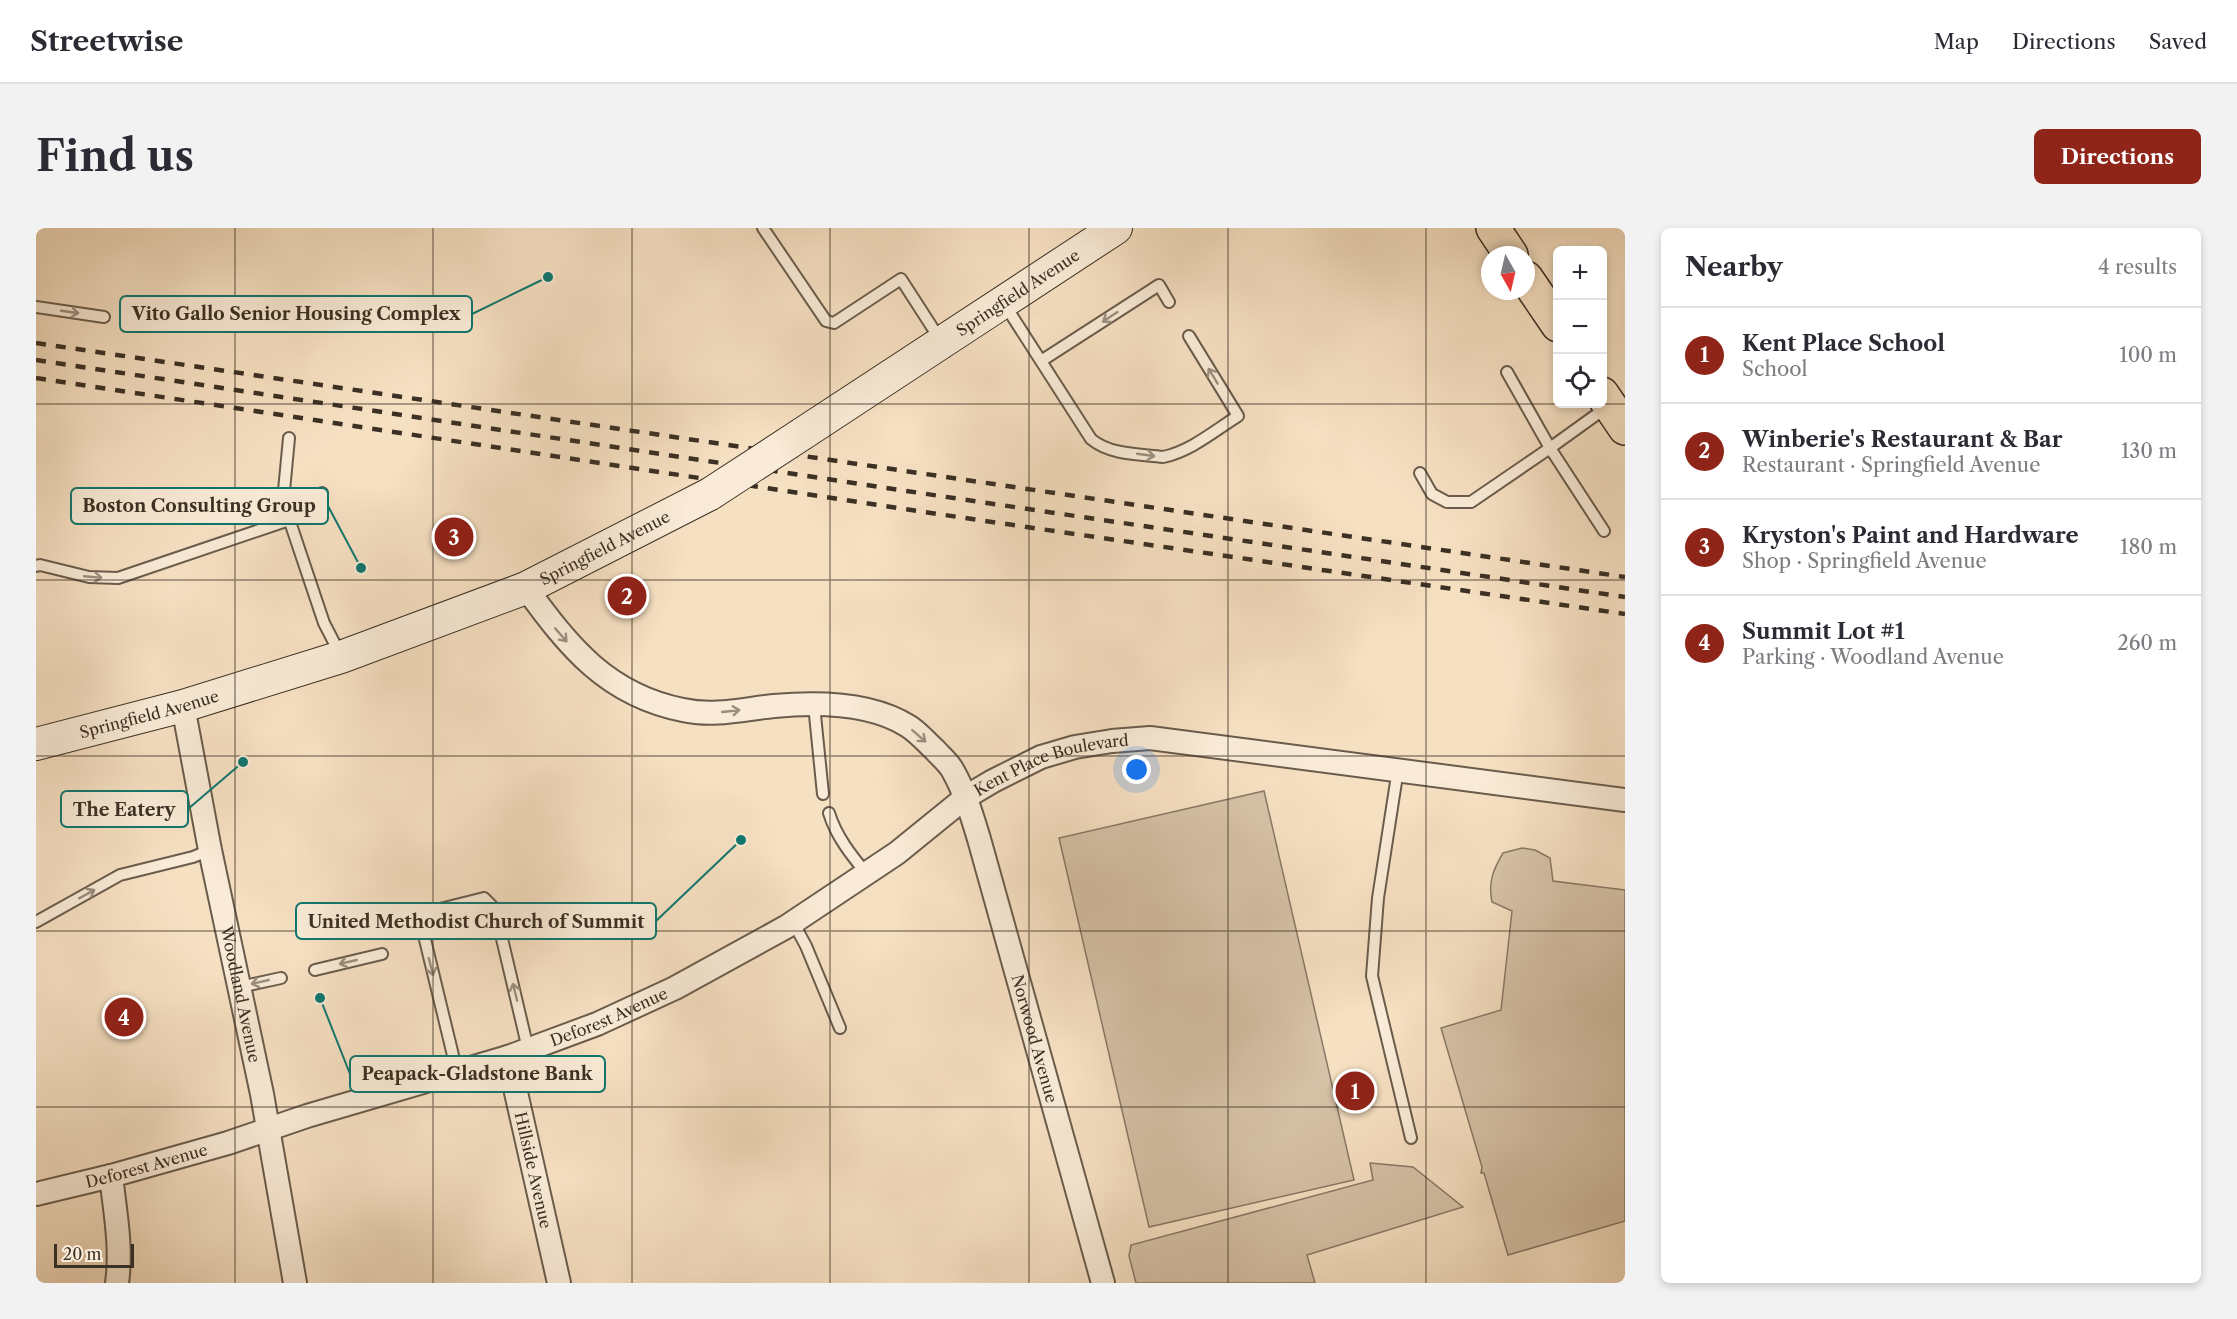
<!DOCTYPE html>
<meta charset="utf-8">
<style>
:root{--surface:#fff;--page:#f2f2f3;--text:#2b2b33;--muted:#7c7c81;--line:#e1e1e2;--accent:#8f2418}
body{margin:0;font-family:"Libre Caslon Text",serif;background:var(--page);color:var(--text)}
.controls{position:absolute;right:18px;top:18px;display:grid;overflow:hidden;border-radius:9px;box-shadow:0 3px 9px #0003}
.controls button{width:54px;height:54px;display:grid;place-items:center;padding:0;border:0;border-bottom:2px solid var(--line);background:var(--surface);color:var(--text);font:30px sans-serif}
.compass{position:absolute;left:1445px;top:18px;width:54px;height:54px;border-radius:50%;background:var(--surface);box-shadow:0 3px 9px #0003;rotate:172deg}
.scale{position:absolute;left:18px;bottom:15px;width:80px;box-sizing:border-box;padding-left:6px;border:3px solid #3b3024;border-top:0;font-size:16px;line-height:21px;white-space:nowrap;color:#3b3024;-webkit-text-stroke:4px #f9ebd7;paint-order:stroke}
.you{position:absolute;left:1101px;top:542px;width:21px;height:21px;margin:-15px;border:4px solid #fff;border-radius:50%;background:#1a73e8;box-shadow:0 0 0 9px #1a73e833}
.badge{display:grid;place-items:center;width:39px;height:39px;border-radius:50%;background:var(--accent);color:#fff;font-size:20px;font-weight:700}
.pin{position:absolute;translate:-50% -50%;border:3px solid #fff;box-shadow:0 2px 6px #0006}
.list{margin:0;padding:0;list-style:none}
h2{display:flex;justify-content:space-between;align-items:center;height:78px;margin:0;padding:0 24px;font-size:26px}
h2 small{font-size:20px;font-weight:400;color:var(--muted)}
.list li{display:grid;grid-template-columns:39px 1fr auto;gap:18px;align-items:center;box-sizing:border-box;height:96px;padding:0 24px;border-top:2px solid var(--line)}
.list b{display:block;font-size:22px;white-space:nowrap}
.list p{margin:0;font-size:20px;white-space:nowrap;color:var(--muted)}
.list em{font-size:20px;font-style:normal;color:var(--muted)}
.icon{flex:none;width:33px;height:33px;fill:none;stroke:currentColor;stroke-width:2;stroke-linecap:round;stroke-linejoin:round}
.map{position:relative;flex:none;width:1589px;height:1055px;overflow:hidden;border-radius:9px}
header{display:flex;align-items:center;gap:36px;box-sizing:border-box;height:84px;padding:0 30px;background:var(--surface);border-bottom:2px solid var(--line)}
header strong{font-size:28px}
nav{display:flex;gap:33px;margin-inline-start:auto;font-size:21px}
.intro{display:flex;align-items:center;justify-content:space-between;box-sizing:border-box;height:144px;padding:0 36px}
h1{margin:0;font-size:42px}
.button{padding:15px 27px;border-radius:9px;background:var(--accent);color:#fff;font-size:21px;font-weight:700}
main{display:flex;gap:36px;padding:0 36px}
aside{flex:1;background:var(--surface);border-radius:9px;box-shadow:0 3px 9px #0003}
.map>svg:first-child{display:block}
.green{fill:#d6c2a7;stroke:#887966;stroke-width:1.5}
.lines{fill:none;stroke-linecap:round;stroke-linejoin:round}
.lane-casing{stroke:#6a5c4c;stroke-width:14}
.street-casing{stroke:#6a5c4c;stroke-width:26}
.secondary-casing{stroke:#3b3024;stroke-width:34}
.primary-casing{stroke:#3b3024;stroke-width:36}
.lane{stroke:#f9ebd7;stroke-width:10}
.street{stroke:#f9ebd7;stroke-width:22}
.secondary{stroke:#f9ebd7;stroke-width:32}
.primary{stroke:#f6e0c2;stroke-width:33}
.rail{stroke:#3b3024;stroke-width:4.5;stroke-dasharray:10 10;stroke-linecap:butt}
.secondary-bridge-casing{stroke:#3b3024;stroke-width:34;stroke-linecap:butt}
.secondary-bridge{stroke:#f9ebd7;stroke-width:32}
.oneway{stroke:#9a8e7e}
.grid{fill:none;stroke:#3b3024;stroke-width:1.5;stroke-opacity:0.55}
.labels{text-anchor:middle;stroke-width:4.5;stroke-linejoin:round;paint-order:stroke}
.street-label{font-size:16px;fill:#3b3024;stroke:#f9ebd7}
.leader{fill:none;stroke:#0f766e;stroke-width:2}
.callout-dot{fill:#0f766e;stroke:#f9ebd7;stroke-width:2}
.callout{fill:#f9ebd7;stroke:#0f766e;stroke-width:2}
.callout-label{font-size:18px;text-anchor:middle;font-weight:bold;fill:#3b3024}
</style>
<header>
<strong>Streetwise</strong>
<nav><a>Map</a><a>Directions</a><a>Saved</a></nav>
</header>
<div class="intro"><h1>Find us</h1><a class="button">Directions</a></div>
<main>
<div class="map">
<svg width="1589" height="1055" viewBox="0 0 1589 1055">
<rect width="100%" height="100%" fill="#f6e0c2"/>
<filter id="stains"><feTurbulence type="fractalNoise" baseFrequency=".00333" numOctaves="4"/><feColorMatrix values="0 0 0 0 .2 0 0 0 0 .09 0 0 0 0 .02 0 0 0 .5 -.17"/></filter>
<radialGradient id="worn" r=".72"><stop offset=".6" stop-color="#630" stop-opacity="0"/><stop offset="1" stop-color="#630" stop-opacity=".3"/></radialGradient>
<path class="green" d="M1228,563L1318,952L1113,999L1023,610Z
M1486,620L1499,622L1514,630L1517,653L1589,662V993L1472,1027L1448,945H1445L1446,939L1405,800L1465,782L1476,683L1456,674C1452,654 1457,642 1467,625Z
M1334,935L1377,939L1427,979L1271,1027L1279,1055H1100L1093,1028L1095,1017L1337,952Z"/>
<g class="lines">
<defs>
<path id="lane" d="M727,0L790,93L798,95L865,51L905,113
M969,77L1055,211C1074,227 1103,226 1127,229C1155,223 1178,203 1202,188L1153,108
M0,79L68,89
M1005,133L1123,57L1133,74
M1471,144L1514,220L1571,179
M253,210L247,273L288,395L304,426
M1384,245L1396,266L1411,274H1435L1514,220L1568,303
M250,278L286,265
M0,338L4,337L53,349L82,350L253,292
M778,477L787,566
M1362,541L1342,670L1336,748L1375,910
M793,585C800,608 815,627 830,645
M0,694L84,647L157,629L174,622
M757,694L770,718L804,800
M279,742L346,726
M204,759L245,750
M421,844L385,695L396,683L448,670L459,681L492,821"/>
<g id="street">
<path id="s1" d="M490,360C533,419 571,467 647,482C678,489 708,481 738,478C781,474 834,474 872,498C882,504 890,514 899,522C905,529 913,535 917,543C929,564 936,588 943,611L1067,1055"/>
<path id="s2" d="M147,478L174,622L226,866L259,1055"/>
<path id="s3" d="M472,829L523,1055"/>
<path d="M75,948C79,983 86,1019 81,1055"/>
<path id="s4" d="M0,966L75,948L192,915L271,888L472,829L561,796L639,760L750,699L861,625L930,569L957,553L1005,529L1039,519L1076,513L1114,510L1589,572"/>
</g>
<g id="secondary">
<path id="s5" d="M766,206L1080,0"/>
<path id="s6" d="M0,516L147,478L305,429L490,360L674,266"/>
</g>
<path id="primary" d="M1457,0L1475,27
M1490,50L1522,97
M1566,166L1589,200"/>
</defs>
<use href="#lane" class="lane-casing"/>
<use href="#street" class="street-casing"/>
<use href="#secondary" class="secondary-casing"/>
<use href="#primary" class="primary-casing"/>
<use href="#lane" class="lane"/>
<use href="#street" class="street"/>
<use href="#secondary" class="secondary"/>
<use href="#primary" class="primary"/>
<path class="rail" d="M0,115L1589,349
M0,132L924,271L1589,369
M0,150L922,289L1589,386"/>
<defs>
<path id="secondary-bridge" d="M674,266L766,206"/>
</defs>
<use href="#secondary-bridge" class="secondary-bridge-casing"/>
<use href="#secondary-bridge" class="secondary-bridge"/>
</g>
<defs><path id="oneway-shaft" d="M-6 0H5M1.5-3L5.5 0L1.5 3" fill="none" stroke-width="1.6" stroke-linecap="round" stroke-linejoin="round" transform="scale(1.5)"/></defs>
<g class="oneway">
<use href="#oneway-shaft" transform="translate(34 84) rotate(8)"/>
<use href="#oneway-shaft" transform="translate(1074 89) rotate(147)"/>
<use href="#oneway-shaft" transform="translate(1177 148) rotate(-121)"/>
<use href="#oneway-shaft" transform="translate(1110 227) rotate(8)"/>
<use href="#oneway-shaft" transform="translate(57 349) rotate(5)"/>
<use href="#oneway-shaft" transform="translate(525 407) rotate(49)"/>
<use href="#oneway-shaft" transform="translate(695 483) rotate(-6)"/>
<use href="#oneway-shaft" transform="translate(883 508) rotate(41)"/>
<use href="#oneway-shaft" transform="translate(51 666) rotate(-29)"/>
<use href="#oneway-shaft" transform="translate(312 734) rotate(167)"/>
<use href="#oneway-shaft" transform="translate(395 739) rotate(76)"/>
<use href="#oneway-shaft" transform="translate(224 754) rotate(167)"/>
<use href="#oneway-shaft" transform="translate(479 764) rotate(-104)"/>
</g>
<path class="grid" d="M199,0V1055M397,0V1055M596,0V1055M794,0V1055M993,0V1055M1192,0V1055M1390,0V1055M0,176H1589M0,352H1589M0,528H1589M0,703H1589M0,879H1589"/>
<g class="labels">
<g class="street-label">
<text dy="6" stroke="none"><textPath href="#s5" startOffset="258">Springfield Avenue</textPath></text>
<text dy="6" stroke="none"><textPath href="#s6" startOffset="603">Springfield Avenue</textPath></text>
<text dy="6" stroke="none"><textPath href="#s6" startOffset="117">Springfield Avenue</textPath></text>
<text dy="6" stroke="none"><textPath href="#s4" startOffset="1114">Kent Place Boulevard</textPath></text>
<text dy="6" stroke="none"><textPath href="#s2" startOffset="294">Woodland Avenue</textPath></text>
<text dy="6" stroke="none"><textPath href="#s4" startOffset="600">Deforest Avenue</textPath></text>
<text dy="6" stroke="none"><textPath href="#s1" startOffset="778">Norwood Avenue</textPath></text>
<text dy="6" stroke="none"><textPath href="#s4" startOffset="114">Deforest Avenue</textPath></text>
<text dy="6" stroke="none"><textPath href="#s3" startOffset="116">Hillside Avenue</textPath></text>
</g>
</g>
<path class="leader" d="M512 49L436 86M325 340L292 278M207 534L152 581M705 612L620 693M284 770L314 846"/>
<g class="callout-dot">
<circle cx="512" cy="49" r="6"/>
<circle cx="325" cy="340" r="6"/>
<circle cx="207" cy="534" r="6"/>
<circle cx="705" cy="612" r="6"/>
<circle cx="284" cy="770" r="6"/>
</g>
<g class="callout">
<rect x="84" y="68" width="352" height="36" rx="6"/>
<rect x="35" y="260" width="257" height="36" rx="6"/>
<rect x="25" y="563" width="127" height="36" rx="6"/>
<rect x="260" y="675" width="360" height="36" rx="6"/>
<rect x="314" y="828" width="255" height="36" rx="6"/>
</g>
<g class="callout-label">
<text x="260" y="92">Vito Gallo Senior Housing Complex</text>
<text x="163" y="284">Boston Consulting Group</text>
<text x="88" y="588">The Eatery</text>
<text x="440" y="700">United Methodist Church of Summit</text>
<text x="441" y="852">Peapack-Gladstone Bank</text>
</g>
<rect width="100%" height="100%" filter="url(#stains)"/>
<rect width="100%" height="100%" fill="url(#worn)"/>
</svg>
<div class="controls">
<button>+</button>
<button>−</button>
<button><svg class="icon" aria-label="locate" viewBox="0 0 24 24"><circle cx="12" cy="12" r="6"/><path d="M12 2v4M12 18v4M2 12h4M18 12h4"/></svg></button>
</div>
<svg class="compass" viewBox="-18 -18 36 36"><path d="M0-13l5 13h-10z" fill="#e53935"/><path d="M0 13l5-13h-10z" fill="#7c7c81"/></svg>
<div class="scale">20 m</div>
<div class="you"></div>
<div class="pin badge" style="left:1319px;top:863px">1</div>
<div class="pin badge" style="left:591px;top:368px">2</div>
<div class="pin badge" style="left:418px;top:309px">3</div>
<div class="pin badge" style="left:88px;top:789px">4</div>
</div>
<aside>
<h2>Nearby<small>4 results</small></h2>
<ul class="list">
<li><span class="badge">1</span><div><b>Kent Place School</b><p>School</p></div><em>100 m</em></li>
<li><span class="badge">2</span><div><b>Winberie's Restaurant &amp; Bar</b><p>Restaurant · Springfield Avenue</p></div><em>130 m</em></li>
<li><span class="badge">3</span><div><b>Kryston's Paint and Hardware</b><p>Shop · Springfield Avenue</p></div><em>180 m</em></li>
<li><span class="badge">4</span><div><b>Summit Lot #1</b><p>Parking · Woodland Avenue</p></div><em>260 m</em></li>
</ul>
</aside>
</main>
